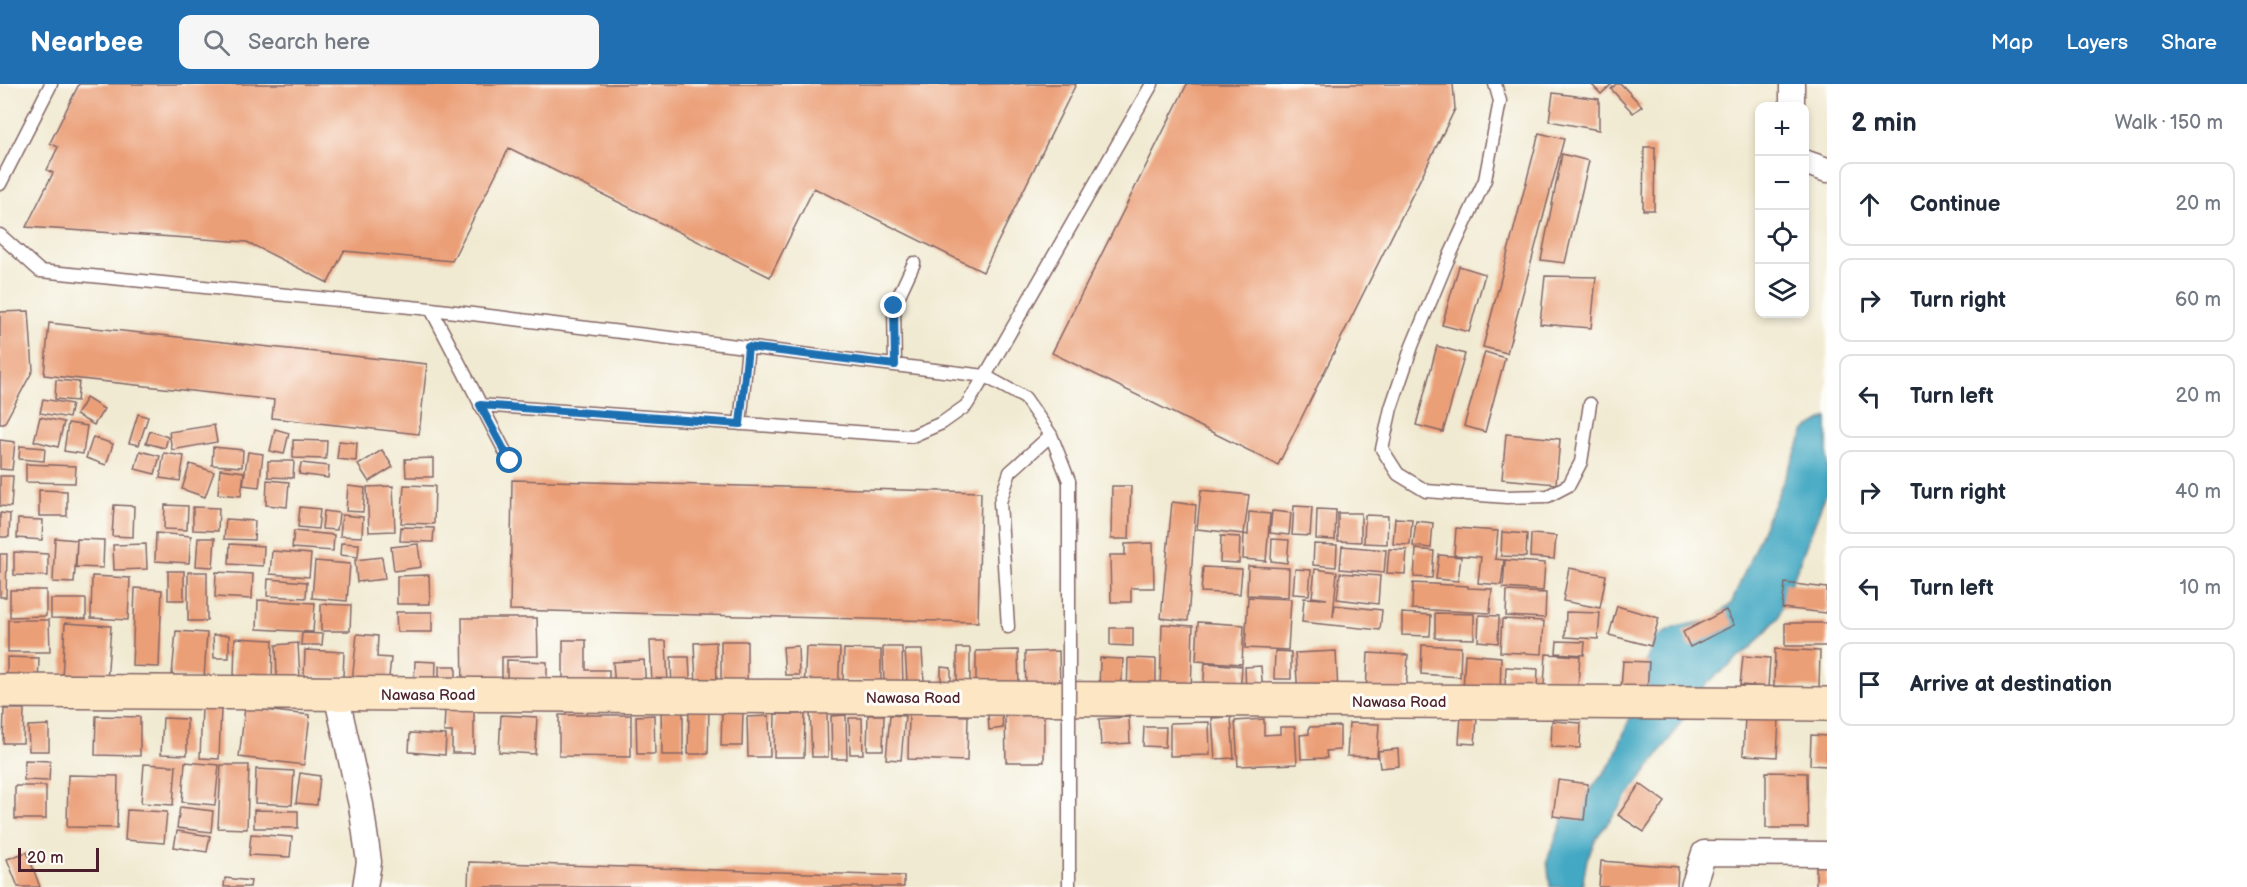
<!DOCTYPE html>
<meta charset="utf-8">
<style>
:root{--surface:#fff;--page:#f6f6f7;--text:#1f2937;--muted:#747a83;--line:#e0e1e3;--accent:#1f6fb2}
body{margin:0;font-family:"Balsamiq Sans",sans-serif;background:var(--page);color:var(--text)}
.controls{position:absolute;right:18px;top:18px;display:grid;overflow:hidden;border-radius:12px;box-shadow:0 3px 9px #0003}
.controls button{width:54px;height:54px;display:grid;place-items:center;padding:0;border:0;border-bottom:2px solid var(--line);background:var(--surface);color:var(--text);font:30px sans-serif}
.scale{position:absolute;left:18px;bottom:15px;width:81px;box-sizing:border-box;padding-left:6px;border:3px solid #4a1f2b;border-top:0;font-size:16px;line-height:21px;white-space:nowrap;color:#4a1f2b;-webkit-text-stroke:4px #fdfcf7;paint-order:stroke}
.stop{position:absolute;width:18px;height:18px;margin:-14px;border:4px solid #1f6fb2;border-radius:50%;background:#fff}
.stop.end{background:#1f6fb2;border-color:#fff;box-shadow:0 2px 6px #0008}
.list{margin:0;padding:0;list-style:none}
h2{display:flex;justify-content:space-between;align-items:center;height:78px;margin:0;padding:0 24px;font-size:26px}
h2 small{font-size:20px;font-weight:400;color:var(--muted)}
.list li{display:grid;grid-template-columns:39px 1fr auto;gap:18px;align-items:center;box-sizing:border-box;height:84px;margin:0 12px 12px;padding:0 12px;border:2px solid var(--line);border-radius:12px}
.list b{display:block;font-size:22px;white-space:nowrap}
.list em{font-size:20px;font-style:normal;color:var(--muted)}
.icon{flex:none;width:33px;height:33px;fill:none;stroke:currentColor;stroke-width:2;stroke-linecap:round;stroke-linejoin:round}
.map{position:relative;flex:none;width:1827px;height:803px;overflow:hidden}
header{display:flex;align-items:center;gap:36px;box-sizing:border-box;height:84px;padding:0 30px;background:var(--accent);color:#fff}
header strong{font-size:28px}
nav{display:flex;gap:33px;margin-inline-start:auto;font-size:21px}
.search{width:420px;height:54px;background:var(--page);display:flex;align-items:center;gap:15px;box-sizing:border-box;padding:0 21px;border-radius:12px;color:var(--muted);font-size:22px}
main{display:flex}
aside{flex:1;background:var(--surface)}
.map>svg:first-child{display:block}
.water{fill:#43a8c3;stroke:#466477;stroke-width:1.5}
.building{fill:#eb9f77}
.lines{fill:none;stroke-linecap:round;stroke-linejoin:round}
.lane-casing{stroke:#846665;stroke-width:15}
.street-casing{stroke:#846665;stroke-width:27}
.secondary-casing{stroke:#846665;stroke-width:36}
.lane{stroke:#fff;stroke-width:12}
.street{stroke:#fff;stroke-width:24}
.secondary{stroke:#fce6c4;stroke-width:33}
.lane-bridge-casing{stroke:#846665;stroke-width:15;stroke-linecap:butt}
.lane-bridge{stroke:#fff;stroke-width:12}
.route{stroke:#1f6fb2;stroke-width:8}
.labels{text-anchor:middle;stroke-width:6;stroke-linejoin:round;paint-order:stroke}
.street-label{font-size:15px;fill:#4a1f2b;stroke:#fdfcf7}
</style>
<header>
<strong>Nearbee</strong>
<div class="search"><svg class="icon" aria-label="search" viewBox="0 0 24 24"><circle cx="10" cy="10" r="6"/><path d="M15 15l6 6"/></svg>Search here</div>
<nav><a>Map</a><a>Layers</a><a>Share</a></nav>
</header>
<main>
<div class="map">
<svg width="1827" height="803" viewBox="0 0 1827 803">
<rect width="100%" height="100%" fill="#fdfcf7"/>
<filter id="ink" filterUnits="userSpaceOnUse"><feTurbulence type="fractalNoise" baseFrequency=".0167" numOctaves="2"/><feDisplacementMap in="SourceGraphic" scale="12" xChannelSelector="R" yChannelSelector="G"/><feConvolveMatrix kernelMatrix="1 2 1 2 8 2 1 2 1" color-interpolation-filters="sRGB"/></filter>
<filter id="wash" filterUnits="userSpaceOnUse"><feTurbulence type="fractalNoise" baseFrequency=".008" numOctaves="4" result="noise"/><feDisplacementMap in="SourceGraphic" scale="24" xChannelSelector="R" yChannelSelector="G"/><feGaussianBlur stdDeviation="1.35" result="paint"/><feColorMatrix in="noise" values="0 0 0 0 0 0 0 0 0 0 0 0 0 0 0 0 0 1.4 0 .05"/><feComposite in="paint" operator="in"/></filter>
<g filter="url(#wash)">
<rect width="100%" height="100%" fill="#f1ead2"/>
<path class="water" d="M1827,333V407L1778,534L1752,563L1707,599L1665,662L1597,753L1587,775L1582,803H1550L1547,776L1564,733L1592,704L1612,678L1644,599L1647,575L1656,553L1676,543L1711,536L1731,520L1805,346Z"/>
<g id="blocks">
<path class="building" d="M79,0H1076L983,188L814,104L770,193L509,64L452,177L344,167L328,199L247,158L26,143L53,89L47,86L58,63L50,59Z
M1187,0H1453L1455,25L1278,381L1052,269Z
M1591,0H1612L1601,10Z
M1616,0H1621L1642,22L1633,29L1611,5Z
M1553,9L1599,15V46L1549,37Z
M1539,49L1564,55L1507,269L1483,263Z
M1644,63H1655L1654,126H1643Z
M1562,70L1589,77L1565,179L1541,176Z
M1459,182L1485,190L1469,248L1442,241Z
M1545,192L1596,193L1591,244L1540,240Z
M29,227L33,286L4,340H0V228Z
M49,239L427,280L419,350L272,334L274,316L44,291Z
M1437,262L1465,270L1443,348L1416,341Z
M1485,268L1505,274L1485,348L1464,342Z
M56,296L79,298L77,317L55,315Z
M86,314L104,325L94,341L76,331Z
M43,315L72,320L69,334L40,329Z
M138,330L148,333L139,361L129,359Z
M40,333L64,338L58,363L34,357Z
M68,339L87,342L83,370L64,367Z
M214,341L217,358L172,366L169,348Z
M275,345L289,349L284,370L270,367Z
M150,347L168,353L165,364L146,359Z
M1506,350L1560,355L1556,400L1502,395Z
M93,353L113,360L106,381L86,374Z
M0,356L15,358L12,386L0,385Z
M293,356L327,357L326,375L293,374Z
M339,357L357,359L356,377L337,375Z
M20,362L45,364L44,377L19,375Z
M213,363L243,366L242,383L212,381Z
M382,366L393,383L369,398L358,381Z
M140,367L160,372L155,390L135,385Z
M248,368L263,370L259,403L243,401Z
M164,369L184,372L180,397L160,394Z
M433,374V393H406L405,375Z
M268,377H294L293,394L268,393Z
M301,379L329,382L328,394L299,390Z
M26,380L76,382L75,399L26,398Z
M190,380L214,388L205,413L182,405Z
M220,385L244,388L241,412L218,410Z
M0,392H13L11,423L0,422Z
M267,396L289,398L287,423L266,421Z
M512,396L981,408L978,538L510,526Z
M404,401L435,402L434,440L401,439Z
M348,402L365,404L363,428L346,427Z
M393,402L395,447L369,448L367,403Z
M1112,402H1131L1129,455H1111Z
M39,406L67,407V432H39Z
M1201,406L1249,411L1244,450L1248,451L1249,428L1270,430L1266,477L1243,475L1244,450L1197,445Z
M1172,418L1196,421L1188,537L1161,534Z
M114,421L134,422L133,453L112,452Z
M165,421L188,422L187,446L164,445Z
M1294,422L1312,423L1310,452L1292,451Z
M193,423L219,424L218,447L193,446Z
M300,423L320,425L318,445L298,443Z
M1317,425L1336,426L1335,456L1316,455Z
M324,427L339,429L337,446L322,445Z
M1272,427L1291,429L1289,451L1270,449Z
M0,429L10,430L9,453H0Z
M1338,429H1361V458L1338,457Z
M342,431L363,433L362,453L340,452Z
M1365,431L1388,432L1387,460L1364,459Z
M1395,434L1412,435L1410,461L1393,460Z
M18,435L43,436L42,456L17,454Z
M226,435L255,437L254,456L224,455Z
M1416,437L1433,439L1431,464L1413,462Z
M401,443L434,444L433,458L400,457Z
M1456,444L1498,447L1495,475L1504,476L1501,501L1478,499L1481,473L1454,471Z
M294,447L334,451L333,467L292,464Z
M1502,448L1527,450L1526,473L1501,472Z
M156,449L191,452L189,479L155,477Z
M1531,450L1556,452L1554,475L1530,473Z
M1221,452L1240,453L1239,479L1220,478Z
M55,454L77,456L74,499L53,498Z
M198,454H215L213,483L196,482Z
M77,455L104,456L103,484L76,483Z
M1272,455L1289,456L1287,479L1271,477Z
M341,459L359,460L358,473L340,471Z
M1153,459L1154,504H1131V518H1111L1110,471H1125V460Z
M146,460L147,485L114,486L113,461Z
M230,460L264,462L263,482L229,480Z
M418,460L421,483L394,487L391,463Z
M1314,460L1337,461L1336,483L1313,481Z
M1342,462L1386,466L1384,489L1340,485Z
M1389,465L1407,466L1405,490L1387,489Z
M1416,465L1434,467L1432,494L1414,493Z
M272,467L311,470L309,493L270,490Z
M14,468L48,470V492L14,491Z
M0,470H7L6,513H0Z
M1439,471L1461,473L1458,497L1436,495Z
M382,473L385,495L357,498L355,476Z
M1505,476L1545,479L1543,507L1503,504Z
M315,477L350,480L347,517L312,514Z
M1248,482L1289,484L1288,513L1247,511Z
M1203,483L1242,485L1240,510L1201,508Z
M1569,484L1606,491L1600,524L1563,517Z
M1295,485L1311,486L1309,511L1293,510Z
M1315,485L1337,488L1333,533L1335,521L1382,526L1380,546L1302,538L1304,514L1327,515L1312,513Z
M168,487H184V516H168Z
M188,488H207V537H188Z
M216,488L253,490L252,515L215,513Z
M1340,489L1380,492L1378,520L1337,515Z
M429,491L430,520H397V492Z
M92,492L130,494L128,536L91,534Z
M268,495L307,498L306,514L267,512Z
M1413,499L1468,502V504L1492,505L1490,529L1412,525Z
M1785,499L1827,504L1826,529L1782,524Z
M135,504L162,506L159,583L132,582Z
M10,506H46V532L10,533Z
M1507,507L1546,509L1545,534L1506,532Z
M1248,513L1291,515L1288,566L1245,564Z
M51,515H86V535L51,534Z
M258,516L315,519L313,548L257,545Z
M321,520L351,521L350,547H321Z
M1617,522L1659,534L1651,562L1609,551Z
M1726,526L1734,541L1690,563L1683,548Z
M396,528H432V548H397Z
M1566,528L1600,529L1598,555L1565,553Z
M1402,529L1431,531L1430,552L1402,551Z
M1435,529L1474,530V555L1435,554Z
M1479,531L1499,532L1498,559L1478,557Z
M462,534H537L538,572L502,573V606L463,607Z
M1502,535L1544,537L1542,570L1500,568Z
M8,536H49L50,568H8Z
M1198,538L1244,541L1242,580L1196,577Z
M65,539L111,542L107,598L62,596Z
M1785,539H1827V562H1785Z
M1162,540L1193,542L1191,608L1160,607Z
M1110,544H1133V562L1110,561Z
M176,547L207,549L204,594L172,591Z
M302,549L323,550L322,561H301Z
M357,550L378,552L377,573L391,574L388,602L352,598Z
M213,551H229V574H214Z
M235,554L273,556L272,595L234,594Z
M563,556H586V586H609V603L563,602Z
M650,557H666L668,600H652Z
M721,557H747V605L721,606Z
M1557,557L1585,558L1584,571L1556,569Z
M716,558L717,601L696,602L694,559Z
M298,559L300,594L277,595L276,561Z
M1422,561L1461,563L1460,593L1421,590Z
M798,562L799,591H785L783,563Z
M806,563L840,564L838,610L804,609Z
M883,563H902L903,603H884Z
M957,564H970V607H957Z
M844,565L881,566V597L843,596Z
M1775,565L1820,567L1819,604L1774,602Z
M305,566L344,568L343,593L304,592Z
M905,566H922L924,597L907,598Z
M1018,566L1019,605H976V567Z
M1059,567L1060,607H1026L1025,568Z
M1275,567L1291,568V595H1274Z
M1336,567L1338,609L1298,610L1295,569Z
M1368,569L1408,571L1406,612L1366,609Z
M1465,570L1501,573L1500,610L1463,608Z
M1546,570L1580,572L1578,602L1544,601Z
M1743,572L1770,574L1768,603L1740,601Z
M7,573L39,574L38,601L7,600Z
M671,573H689L691,610L672,611Z
M1100,574L1123,575L1121,610H1099Z
M1128,574L1156,575V611L1127,610Z
M507,576L547,578V604H507Z
M644,576L646,603L615,604L613,578Z
M415,577L436,578L435,605H414Z
M1623,577L1649,578L1647,607L1621,605Z
M1205,579L1242,582L1240,612L1203,609Z
M439,582H456V606H439Z
M1261,582L1263,611H1246L1245,583Z
M941,583L951,584V609H941Z
M1506,583L1538,585L1537,606L1505,604Z
M202,623L221,624L219,675L200,674Z
M245,624L310,631L304,681L239,673Z
M4,625H24L23,659H3Z
M445,625H474V669H452V648H444Z
M689,625H709L708,670H688Z
M722,625L743,626L742,662H721Z
M683,626V671H662L661,627Z
M810,629H827L828,673H812Z
M775,630H805L804,673H774Z
M909,630L968,632L967,677L908,675Z
M1002,630L1003,644L989,646L988,631Z
M501,631L537,633L535,670L499,668Z
M559,631H631V673L559,672Z
M654,631L655,670H637L636,632Z
M846,631L847,675H832L831,632Z
M868,631H884L883,666H867Z
M890,631L905,632L901,676L886,675Z
M1044,631V678H1006L1005,632Z
M96,632L140,633V672L95,671Z
M769,632L770,673H748L747,633Z
M1461,632L1477,634L1475,660L1459,659Z
M1129,633L1130,659L1101,661L1099,635Z
M1231,633L1234,674L1215,675L1212,634Z
M1745,633L1779,634L1777,673L1743,671Z
M163,634L187,635V671L161,670Z
M849,634H862L863,670H850Z
M1264,635V651L1280,650V643H1295L1297,680L1238,682L1235,637Z
M1552,637L1581,639L1580,664L1551,663Z
M1209,638L1210,671L1170,672V639Z
M1349,639L1379,640L1377,673L1347,672Z
M49,641V667H29L28,642Z
M1340,642V666L1326,667L1327,674L1301,675L1300,651L1309,650V643Z
M1144,643H1166L1165,663L1143,662Z
M410,649L446,651L445,671L409,668Z
M1811,651L1827,652V682L1810,681Z
M1398,665L1399,682L1380,684L1378,667Z
M25,676L50,677L49,697L24,696Z
M185,678L219,681L215,721L182,718Z
M144,680L176,682L173,721L141,719Z
M221,681H249L247,745L218,744Z
M256,685L294,687L292,721L255,719Z
M1766,688L1807,689L1808,744H1766Z
M300,689L320,692L317,721L296,719Z
M68,691L118,692L117,744L67,743Z
M1558,696L1588,700L1584,736L1553,732Z
M1640,700L1665,718L1644,748L1618,731Z
M15,702H46V735H15Z
M180,723L213,727L211,748L177,744Z
M127,726L167,728L164,759L125,756Z
M254,726L298,727V744H254Z
M177,747L210,752L207,768L174,763Z
M251,750L292,753L290,773L249,771Z
M27,768L40,803H18L7,775Z
M1601,777L1678,783L1677,803H1599Z
M469,778L904,792V803H468Z
M1816,781H1827V803H1816Z
M225,794L251,797L250,803H224Z"/>
</g>
</g>
<g filter="url(#ink)">
<use href="#blocks" fill-opacity="0" stroke="#846665" stroke-width="1.5"/>
<g class="lines">
<defs>
<path id="lane" d="M1495,0L1500,17L1485,96L1446,180L1412,262L1391,324L1382,365L1398,390L1426,407L1507,413L1548,412L1569,401L1581,378L1590,320
M0,100L51,0
M0,151L40,187L431,225L985,292L1152,0
M431,225L510,377
M895,281L894,222L914,179
M480,321L912,352L942,339L966,322L985,292L1025,314L1051,351L1069,397
M740,340L748,263
M1008,543L1000,418L1010,388L1051,351
M1069,787V803"/>
<path id="street" d="M1792,22V0
M1804,78L1827,86
M336,610L361,721L369,778L365,803
M1693,803L1704,769L1827,770"/>
<path id="secondary" d="M0,607L1827,620"/>
</defs>
<use href="#lane" class="lane-casing"/>
<use href="#street" class="street-casing"/>
<use href="#secondary" class="secondary-casing"/>
<use href="#lane" class="lane"/>
<use href="#street" class="street"/>
<use href="#secondary" class="secondary"/>
<defs>
<path id="lane-bridge" d="M1069,787V397"/>
</defs>
<use href="#lane-bridge" class="lane-bridge-casing"/>
<use href="#lane-bridge" class="lane-bridge"/>
</g>
</g>
<g class="lines" filter="url(#ink)">
<path class="route" d="M510,377L480,321L740,340L748,263L895,281L894,222"/>
</g>
<g class="labels">
<g class="street-label">
<text x="428" y="616">Nawasa Road</text>
<text x="913" y="619">Nawasa Road</text>
<text x="1399" y="623">Nawasa Road</text>
</g>
</g>
</svg>
<div class="controls">
<button>+</button>
<button>−</button>
<button><svg class="icon" aria-label="locate" viewBox="0 0 24 24"><circle cx="12" cy="12" r="6"/><path d="M12 2v4M12 18v4M2 12h4M18 12h4"/></svg></button>
<button><svg class="icon" aria-label="layers" viewBox="0 0 24 24"><path d="M12 4l9 5-9 5-9-5zM3 14l9 5 9-5"/></svg></button>
</div>
<div class="scale">20 m</div>
<div class="stop" style="left:510px;top:377px"></div>
<div class="stop end" style="left:894px;top:222px"></div>
</div>
<aside>
<h2>2 min<small>Walk · 150 m</small></h2>
<ul class="list">
<li><svg class="icon" aria-label="ahead" viewBox="0 0 24 24"><path d="M12 20V5M6 11l6-6 6 6"/></svg><div><b>Continue</b></div><em>20 m</em></li>
<li><svg class="icon" aria-label="right" viewBox="0 0 24 24"><path d="M7 20v-9h11M14 6l5 5-5 5"/></svg><div><b>Turn right</b></div><em>60 m</em></li>
<li><svg class="icon" aria-label="left" viewBox="0 0 24 24"><path d="M17 20v-9H6M10 6l-5 5 5 5"/></svg><div><b>Turn left</b></div><em>20 m</em></li>
<li><svg class="icon" aria-label="right" viewBox="0 0 24 24"><path d="M7 20v-9h11M14 6l5 5-5 5"/></svg><div><b>Turn right</b></div><em>40 m</em></li>
<li><svg class="icon" aria-label="left" viewBox="0 0 24 24"><path d="M17 20v-9H6M10 6l-5 5 5 5"/></svg><div><b>Turn left</b></div><em>10 m</em></li>
<li><svg class="icon" aria-label="arrive" viewBox="0 0 24 24"><path d="M6 21V4h12l-3 4 3 4H6"/></svg><div><b>Arrive at destination</b></div></li>
</ul>
</aside>
</main>
